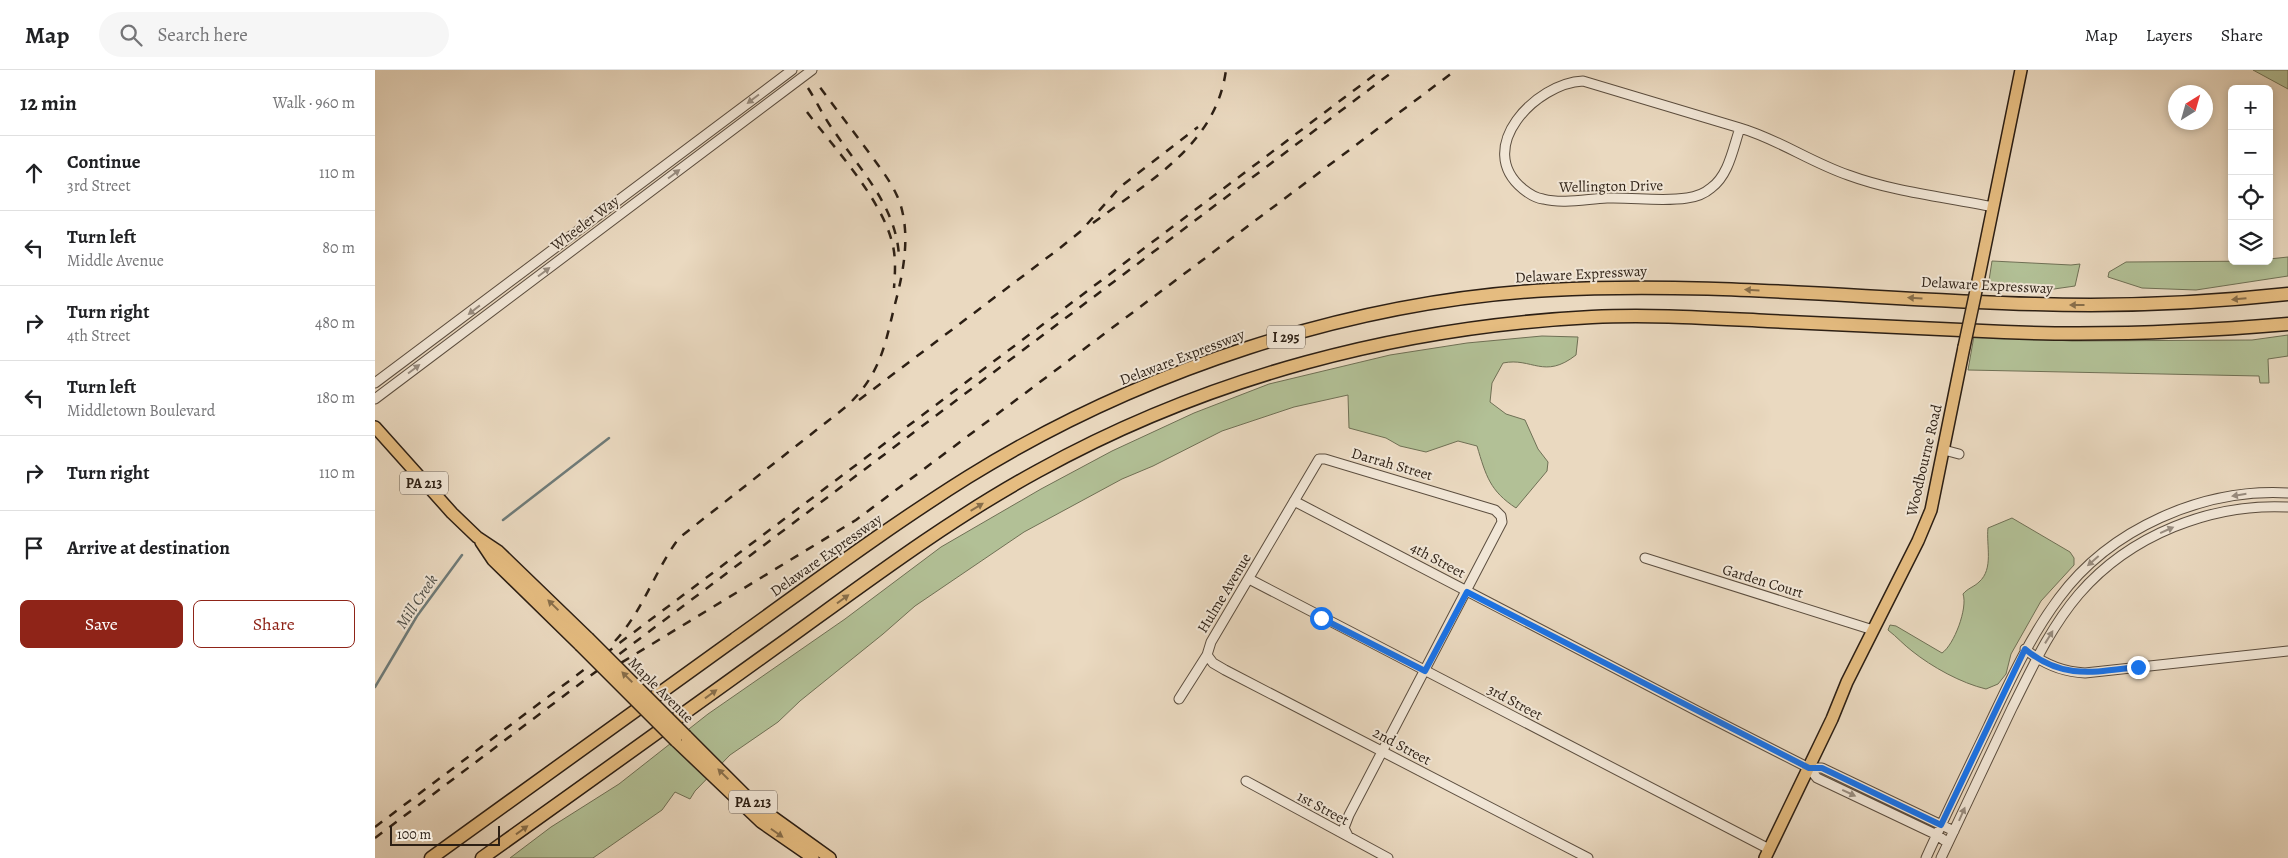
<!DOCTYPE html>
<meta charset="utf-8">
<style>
:root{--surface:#fff;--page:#f6f6f6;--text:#202124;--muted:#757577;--line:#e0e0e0;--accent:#8f2418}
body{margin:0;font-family:Alegreya,serif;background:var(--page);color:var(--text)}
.controls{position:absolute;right:15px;top:15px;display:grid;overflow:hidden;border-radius:8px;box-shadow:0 2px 8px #0003}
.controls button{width:45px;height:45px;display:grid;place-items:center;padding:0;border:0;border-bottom:1px solid var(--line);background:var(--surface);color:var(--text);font:25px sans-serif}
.compass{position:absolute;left:1793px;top:15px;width:45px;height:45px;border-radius:50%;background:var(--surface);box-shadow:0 2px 8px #0003;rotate:37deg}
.scale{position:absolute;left:15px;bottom:12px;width:110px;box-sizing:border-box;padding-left:5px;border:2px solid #2c1f14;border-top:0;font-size:14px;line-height:18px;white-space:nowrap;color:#2c1f14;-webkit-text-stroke:4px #f1e6d6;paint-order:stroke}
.stop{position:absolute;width:15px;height:15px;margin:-11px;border:4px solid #1a73e8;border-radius:50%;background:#fff}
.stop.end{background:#1a73e8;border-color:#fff;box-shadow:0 1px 5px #0008}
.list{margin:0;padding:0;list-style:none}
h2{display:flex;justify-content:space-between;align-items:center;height:65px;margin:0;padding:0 20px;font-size:21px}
h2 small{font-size:16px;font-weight:400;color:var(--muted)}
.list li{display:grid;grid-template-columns:32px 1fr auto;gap:15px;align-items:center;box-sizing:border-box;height:75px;padding:0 20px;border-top:1px solid var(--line)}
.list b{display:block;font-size:19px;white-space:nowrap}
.list p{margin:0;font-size:16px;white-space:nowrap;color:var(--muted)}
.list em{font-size:16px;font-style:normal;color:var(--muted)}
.actions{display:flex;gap:10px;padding:15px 20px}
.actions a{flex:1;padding:11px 0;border:1px solid var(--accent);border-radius:8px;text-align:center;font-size:18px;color:var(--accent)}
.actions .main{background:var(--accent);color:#fff}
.icon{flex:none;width:28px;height:28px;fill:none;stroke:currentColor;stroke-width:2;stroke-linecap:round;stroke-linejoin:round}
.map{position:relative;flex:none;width:1913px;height:788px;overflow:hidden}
header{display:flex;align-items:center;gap:30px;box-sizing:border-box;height:70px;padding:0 25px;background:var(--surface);border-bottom:1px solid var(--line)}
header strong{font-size:24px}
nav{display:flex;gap:28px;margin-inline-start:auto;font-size:18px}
.search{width:350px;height:45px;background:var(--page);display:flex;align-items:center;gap:12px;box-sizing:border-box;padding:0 18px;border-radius:28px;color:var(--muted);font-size:19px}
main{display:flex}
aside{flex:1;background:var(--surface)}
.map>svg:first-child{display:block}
.green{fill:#b2c096;stroke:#6f7055}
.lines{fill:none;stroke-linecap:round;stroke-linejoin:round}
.stream{stroke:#6f7b78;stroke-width:2.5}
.minor-casing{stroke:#5c4e3f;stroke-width:11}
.major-casing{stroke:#2c1f14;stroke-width:14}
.highway-casing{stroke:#2c1f14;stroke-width:15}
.minor{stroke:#f1e6d6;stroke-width:9}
.major{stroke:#e5bc80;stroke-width:11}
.highway{stroke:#e5bc80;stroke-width:12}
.rail{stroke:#2c1f14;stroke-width:2.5;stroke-dasharray:9 9;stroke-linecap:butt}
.major-bridge-casing{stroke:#2c1f14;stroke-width:14;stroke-linecap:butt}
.major-bridge{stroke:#e5bc80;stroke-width:11}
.oneway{fill:#988c7f}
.oneway2{fill:#886e4a}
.route{stroke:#1a73e8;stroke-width:6}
.labels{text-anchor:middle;stroke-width:4;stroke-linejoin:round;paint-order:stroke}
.shield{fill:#f1e6d6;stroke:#675b4e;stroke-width:1}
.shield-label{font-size:14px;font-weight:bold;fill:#2c1f14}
.street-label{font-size:15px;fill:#2c1f14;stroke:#f1e6d6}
.water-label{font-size:16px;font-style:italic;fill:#4d4d46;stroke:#f1e6d6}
</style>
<header>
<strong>Map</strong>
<div class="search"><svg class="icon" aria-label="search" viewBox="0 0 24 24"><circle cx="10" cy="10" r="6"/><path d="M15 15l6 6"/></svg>Search here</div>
<nav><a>Map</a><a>Layers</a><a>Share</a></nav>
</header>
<main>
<aside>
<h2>12 min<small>Walk · 960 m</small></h2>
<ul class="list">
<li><svg class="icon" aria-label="ahead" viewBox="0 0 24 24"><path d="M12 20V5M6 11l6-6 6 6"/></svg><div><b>Continue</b><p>3rd Street</p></div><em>110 m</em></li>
<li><svg class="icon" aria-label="left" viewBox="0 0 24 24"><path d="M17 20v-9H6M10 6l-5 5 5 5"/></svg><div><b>Turn left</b><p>Middle Avenue</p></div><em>80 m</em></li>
<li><svg class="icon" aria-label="right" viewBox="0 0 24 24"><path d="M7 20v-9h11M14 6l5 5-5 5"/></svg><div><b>Turn right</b><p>4th Street</p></div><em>480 m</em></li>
<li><svg class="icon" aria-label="left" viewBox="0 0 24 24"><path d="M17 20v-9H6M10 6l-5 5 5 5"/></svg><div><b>Turn left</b><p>Middletown Boulevard</p></div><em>180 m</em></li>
<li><svg class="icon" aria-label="right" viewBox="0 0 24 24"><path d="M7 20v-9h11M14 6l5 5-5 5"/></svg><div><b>Turn right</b></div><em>110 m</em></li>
<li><svg class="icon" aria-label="arrive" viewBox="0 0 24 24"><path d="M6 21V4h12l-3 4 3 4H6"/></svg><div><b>Arrive at destination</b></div></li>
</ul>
<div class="actions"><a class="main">Save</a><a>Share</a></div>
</aside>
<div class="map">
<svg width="1913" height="788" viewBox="0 0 1913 788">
<rect width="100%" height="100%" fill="#ead9c0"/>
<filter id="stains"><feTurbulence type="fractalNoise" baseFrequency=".004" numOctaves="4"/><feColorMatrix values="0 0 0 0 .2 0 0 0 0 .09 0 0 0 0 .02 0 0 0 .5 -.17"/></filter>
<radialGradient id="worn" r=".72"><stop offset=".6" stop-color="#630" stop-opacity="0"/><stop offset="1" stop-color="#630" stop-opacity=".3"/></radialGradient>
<path class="green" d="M1878,0H1913V19Z
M1913,187V206L1821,220L1767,218L1733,207L1734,202L1751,192L1894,191V189Z
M1617,191L1696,195L1705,194L1700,216L1672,220L1613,217Z
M1913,265V286L1893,289L1894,313H1885L1884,306L1593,300L1599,266L1697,271L1877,270Z
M1167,266L1203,267L1201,285C1169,310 1157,287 1128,293L1117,313L1115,332L1131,344L1150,350L1163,379L1173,392L1172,401L1141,438C1115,421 1111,406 1102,376L1083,371L1051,382L1025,376L1011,368L974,358L973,325L919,337L847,361L778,396L747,409L649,462L540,536L508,564L425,631L403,652L355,685L320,721L315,729L300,722L287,740L218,788H135L176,757L244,714L333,644L470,549L566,477L666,419L737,381L819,343L894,314L1015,285L1092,273Z
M1637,448L1695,482L1699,488V495L1666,531L1636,584L1631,604L1623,614L1611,619C1586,613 1557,597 1537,581C1529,575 1522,567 1513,560L1515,555L1521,556L1567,583C1579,575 1593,538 1588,524C1593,518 1599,517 1604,512C1619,499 1611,475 1613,458Z"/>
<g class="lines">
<path class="stream" d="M128,450L234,368
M0,617L42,546L87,485"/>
<defs>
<path id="minor" d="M1208,11L1365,58C1358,78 1354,105 1336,118C1329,124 1320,127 1312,128C1286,132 1258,127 1232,128C1211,129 1188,134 1168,129C1160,128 1153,123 1148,119C1098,78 1161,13 1208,11Z
M1365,58C1403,69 1435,92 1473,105C1519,122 1570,127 1618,137
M0,313L417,0
M0,329L437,0
M1569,380L1584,384
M919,431L1328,644L1434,698H1447L1579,761
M1270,488L1498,560
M874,509L1394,779
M1650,579C1668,594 1687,602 1710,603L1913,581
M832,585L838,593L850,600L1213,788
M804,629L832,585L836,572L944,389H950L1120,440L1126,446L1127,452L974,745L969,758L973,766
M1434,698L1442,708L1562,765L1573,773
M871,711L1013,788
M1551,788C1571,744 1592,701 1613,657C1634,613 1654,568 1684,528C1735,459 1827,418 1913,423
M1566,788C1590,738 1613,688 1637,638C1657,598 1675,558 1704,524C1755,465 1836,433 1913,437"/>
<path id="major" d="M1602,216L1646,0
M0,357L77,443L102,467L123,481L213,568
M106,472L118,490L205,575
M311,666L377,732L455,788
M301,671L386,752L438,788
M1390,788L1457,649L1472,612L1543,471L1556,440L1589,277"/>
<path id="highway" d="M56,788C158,715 259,642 360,569C437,514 513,457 593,407C764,301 974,231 1175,220C1337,211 1498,230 1660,234C1745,237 1829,233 1913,224
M107,788C211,714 315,639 418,565C498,507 577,448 663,401C833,307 1023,257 1217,247C1275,244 1334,248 1393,251C1472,254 1550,259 1629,262C1724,266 1818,262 1913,254"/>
</defs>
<use href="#minor" class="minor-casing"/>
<use href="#major" class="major-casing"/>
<use href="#highway" class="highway-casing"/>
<use href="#minor" class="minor"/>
<use href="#major" class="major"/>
<use href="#highway" class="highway"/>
<path class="rail" d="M433,18C442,32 449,48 459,61C486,101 521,136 524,186
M432,42C460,79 508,130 518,176C521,190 520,204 519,218
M718,153C774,111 841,75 851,0
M484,330L685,178L706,161L745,117L823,57
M240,571C268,541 280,500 304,468L472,336C504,305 509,280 519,238C528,204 536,167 525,133C518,114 506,99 495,84C478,61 461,39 444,16
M231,602L481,450L1081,0
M0,757L1006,0
M0,768L1020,0"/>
<defs>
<path id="major-bridge" d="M1589,277L1602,216
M213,568L311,666
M205,575L301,671"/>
</defs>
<use href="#major-bridge" class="major-bridge-casing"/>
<use href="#major-bridge" class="major-bridge"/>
</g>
<defs><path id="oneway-solid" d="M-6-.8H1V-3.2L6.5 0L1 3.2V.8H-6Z" transform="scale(1.25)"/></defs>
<g class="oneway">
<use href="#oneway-solid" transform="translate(378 29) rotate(143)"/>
<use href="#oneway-solid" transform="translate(299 104) rotate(-37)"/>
<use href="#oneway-solid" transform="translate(169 202) rotate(-37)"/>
<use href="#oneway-solid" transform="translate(99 240) rotate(142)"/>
<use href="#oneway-solid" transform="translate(39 299) rotate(-37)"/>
<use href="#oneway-solid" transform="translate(1864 425) rotate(171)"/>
<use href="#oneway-solid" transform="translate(1792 460) rotate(-24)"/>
<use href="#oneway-solid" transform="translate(1718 491) rotate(139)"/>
<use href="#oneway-solid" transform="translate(1674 567) rotate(-58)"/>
<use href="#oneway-solid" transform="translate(1474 723) rotate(25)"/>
<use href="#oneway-solid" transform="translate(1587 744) rotate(-66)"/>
</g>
<g class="oneway2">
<use href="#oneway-solid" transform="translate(1377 220) rotate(-177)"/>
<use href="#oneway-solid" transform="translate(1540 228) rotate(-177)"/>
<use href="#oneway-solid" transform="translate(1864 229) rotate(175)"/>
<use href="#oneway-solid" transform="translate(1702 235) rotate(-180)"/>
<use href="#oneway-solid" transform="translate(602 437) rotate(-31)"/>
<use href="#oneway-solid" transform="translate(468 529) rotate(-36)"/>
<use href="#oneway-solid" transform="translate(178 535) rotate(-136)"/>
<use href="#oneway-solid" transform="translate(252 607) rotate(-135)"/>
<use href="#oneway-solid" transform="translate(336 624) rotate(-36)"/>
<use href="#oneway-solid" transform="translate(348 704) rotate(-135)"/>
<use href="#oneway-solid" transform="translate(147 760) rotate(-36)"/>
<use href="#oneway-solid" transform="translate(402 763) rotate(35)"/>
</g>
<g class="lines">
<path class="route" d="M946,548L1050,601L1092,522L1434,698H1447L1566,755L1650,579C1687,610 1719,602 1763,597"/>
</g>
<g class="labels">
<g class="shield">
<rect x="892" y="255.5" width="38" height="23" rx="4"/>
<rect x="25" y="401.5" width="48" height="23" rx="4"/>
<rect x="354" y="720.5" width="48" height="23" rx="4"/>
</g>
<g class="shield-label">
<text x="911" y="272">I 295</text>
<text x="49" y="418">PA 213</text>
<text x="378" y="737">PA 213</text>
</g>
<g class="street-label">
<text transform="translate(1236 116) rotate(-1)" y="5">Wellington Drive</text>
<text transform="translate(210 153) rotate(-37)" y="5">Wheeler Way</text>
<text transform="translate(1206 204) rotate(-3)" y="5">Delaware Expressway</text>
<text transform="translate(1612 215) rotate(3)" y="5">Delaware Expressway</text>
<text transform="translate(807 287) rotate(-21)" y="5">Delaware Expressway</text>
<text transform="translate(1549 390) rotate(-77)" y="5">Woodbourne Road</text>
<text transform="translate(1017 394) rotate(16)" y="5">Darrah Street</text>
<text transform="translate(451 485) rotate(-35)" y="5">Delaware Expressway</text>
<text transform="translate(1063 490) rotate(28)" y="5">4th Street</text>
<text transform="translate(1388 511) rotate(17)" y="5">Garden Court</text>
<text transform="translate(849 523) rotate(-59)" y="5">Hulme Avenue</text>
<text transform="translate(286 620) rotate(45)" y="5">Maple Avenue</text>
<text transform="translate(1140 632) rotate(28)" y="5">3rd Street</text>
<text transform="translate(1027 676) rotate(28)" y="5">2nd Street</text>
<text transform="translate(948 738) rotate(28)" y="5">1st Street</text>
</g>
<g class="water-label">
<text transform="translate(41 531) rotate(-56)" y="6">Mill Creek</text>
</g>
</g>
<rect width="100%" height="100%" filter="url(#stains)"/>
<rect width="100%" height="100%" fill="url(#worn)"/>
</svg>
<div class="controls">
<button>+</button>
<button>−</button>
<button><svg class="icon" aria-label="locate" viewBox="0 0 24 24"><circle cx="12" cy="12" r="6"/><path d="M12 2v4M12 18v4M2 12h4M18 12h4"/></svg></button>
<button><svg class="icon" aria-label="layers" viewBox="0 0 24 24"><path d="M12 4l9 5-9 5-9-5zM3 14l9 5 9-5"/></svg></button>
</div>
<svg class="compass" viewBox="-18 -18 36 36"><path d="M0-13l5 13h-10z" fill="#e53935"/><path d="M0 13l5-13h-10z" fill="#757577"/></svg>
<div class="scale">100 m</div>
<div class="stop" style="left:946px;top:548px"></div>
<div class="stop end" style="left:1763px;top:597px"></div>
</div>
</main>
